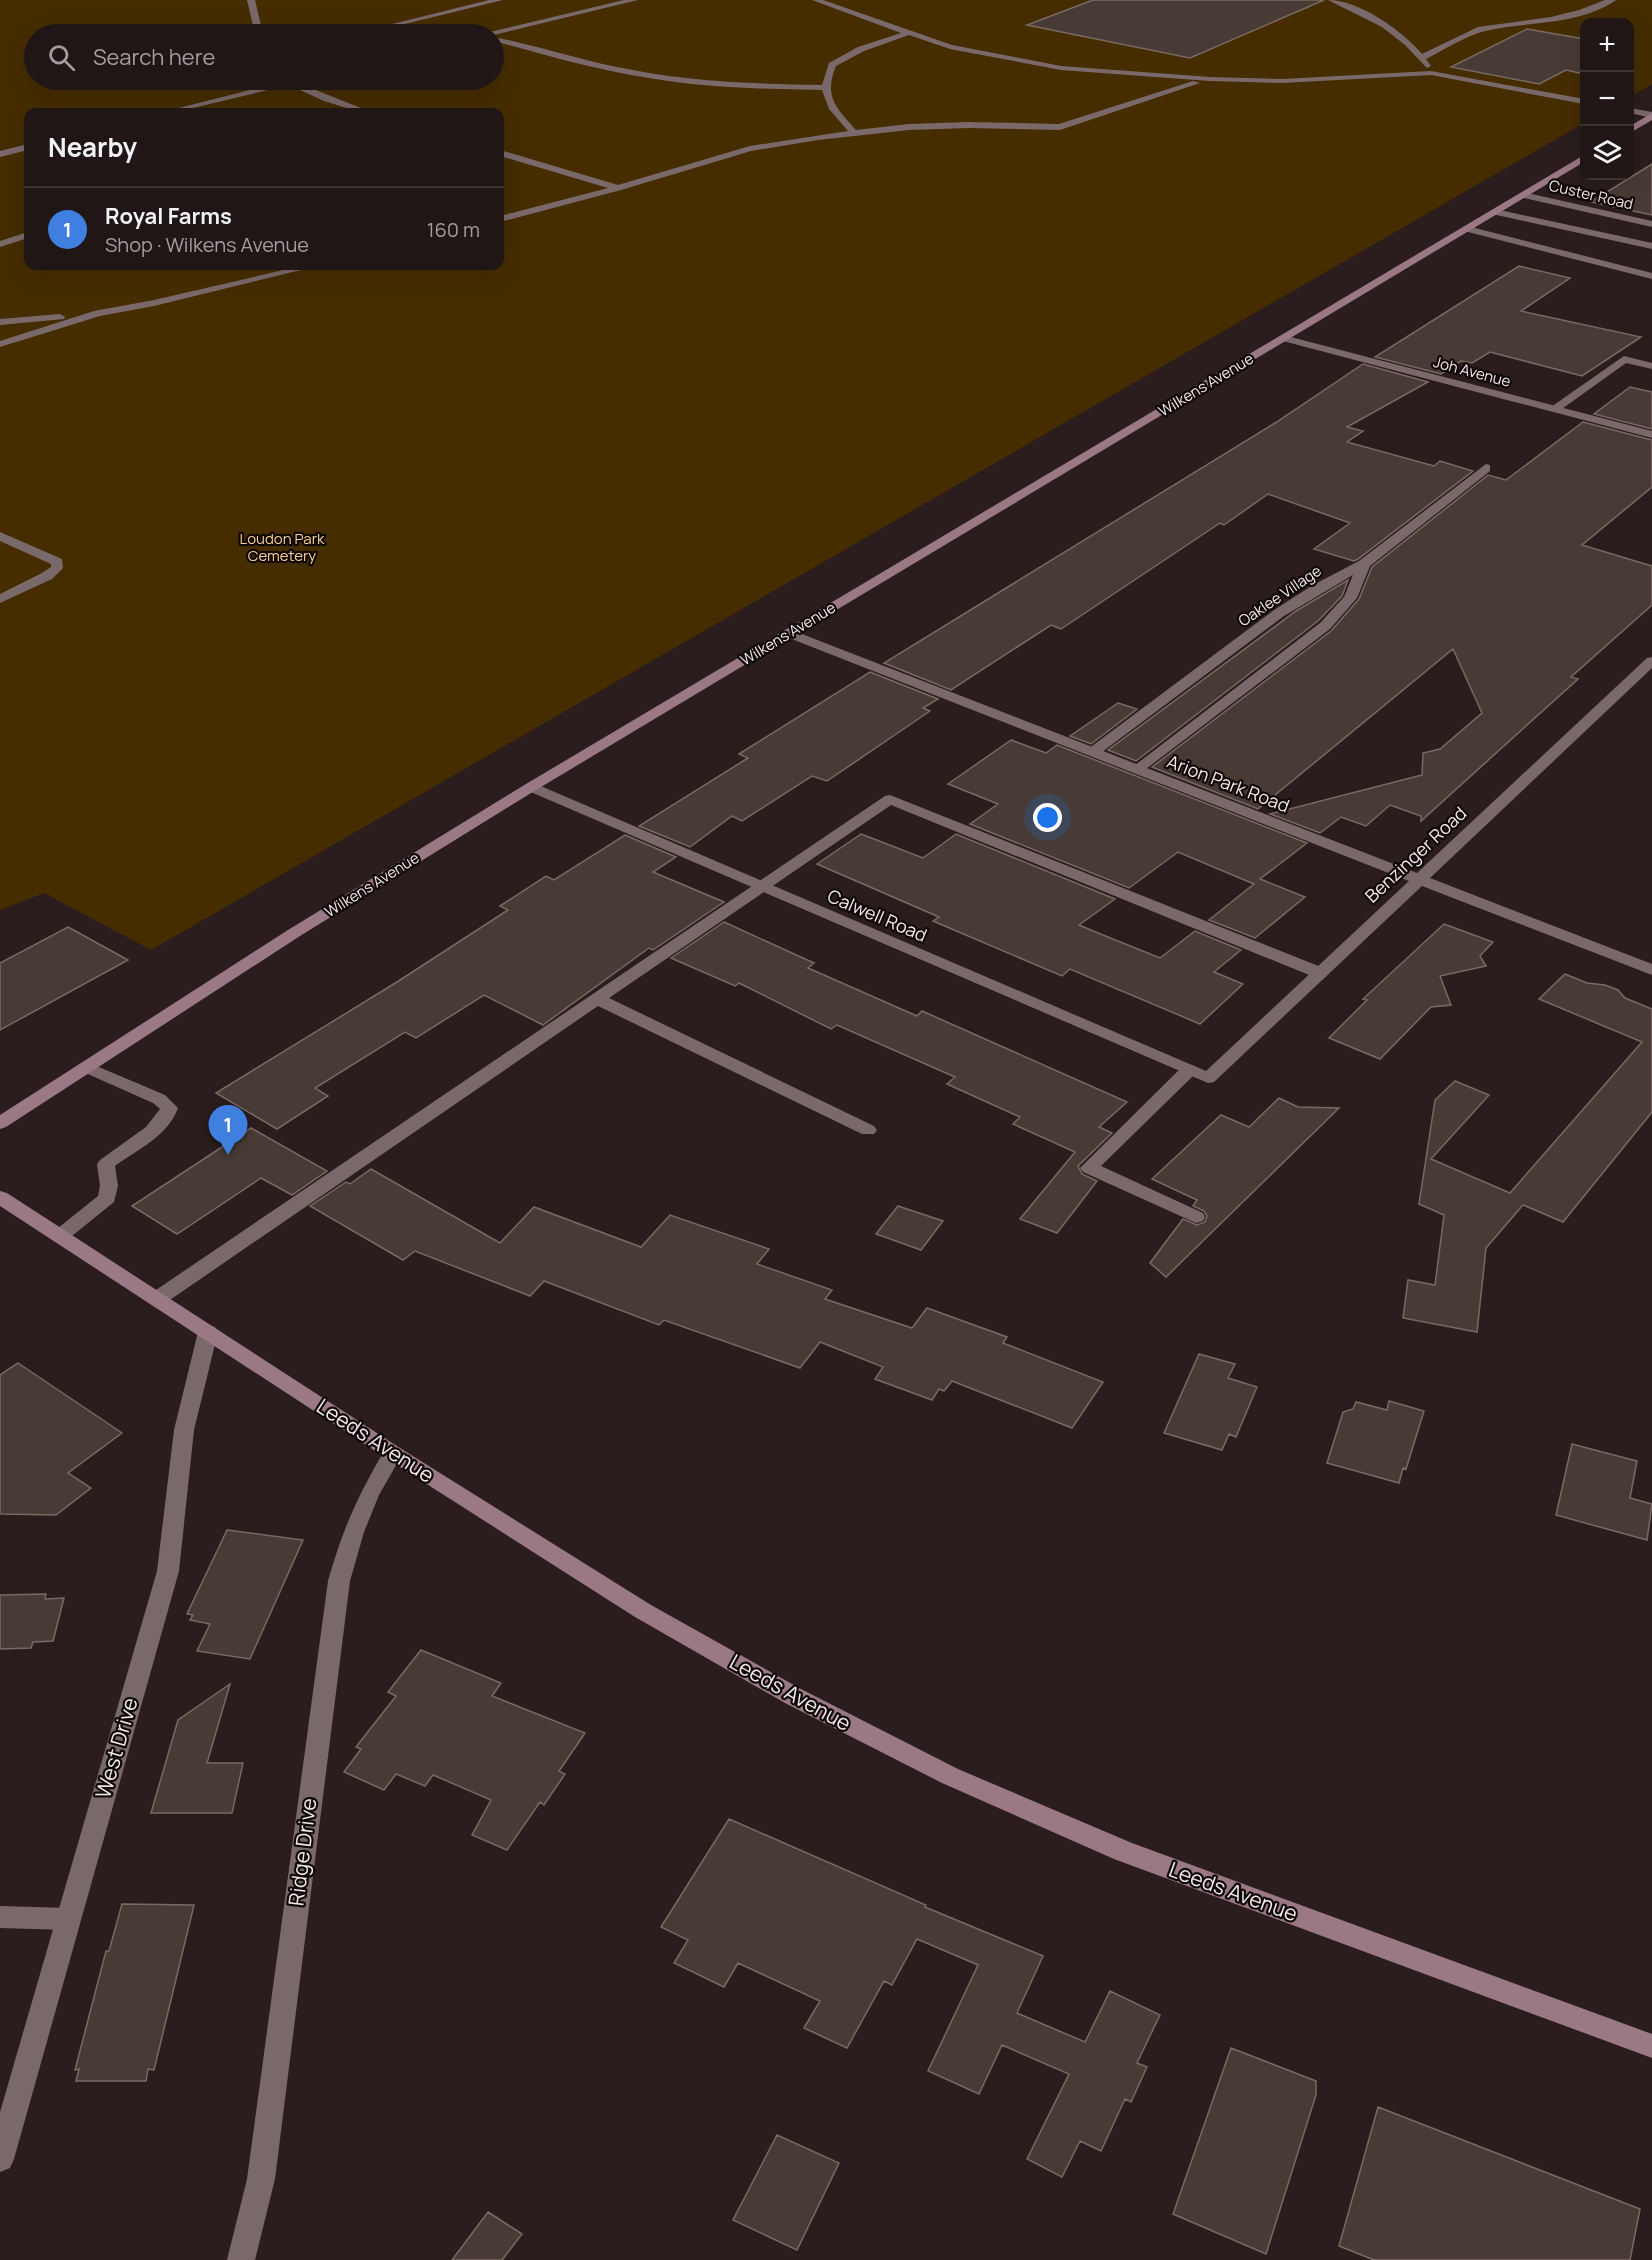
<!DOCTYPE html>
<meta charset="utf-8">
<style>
:root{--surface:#201616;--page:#2d2323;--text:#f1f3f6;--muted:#a29fa1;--line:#3d3535;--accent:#0b8043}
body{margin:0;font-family:Manrope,sans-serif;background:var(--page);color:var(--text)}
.controls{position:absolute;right:18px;top:18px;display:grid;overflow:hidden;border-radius:12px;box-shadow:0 6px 24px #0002}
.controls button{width:54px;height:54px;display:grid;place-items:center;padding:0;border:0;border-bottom:2px solid var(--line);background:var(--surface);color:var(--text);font:30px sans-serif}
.you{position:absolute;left:1048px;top:818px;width:21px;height:21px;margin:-15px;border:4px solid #fff;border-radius:50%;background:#1a73e8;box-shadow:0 0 0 9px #1a73e833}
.badge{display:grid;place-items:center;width:39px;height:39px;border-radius:50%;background:var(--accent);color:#fff;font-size:20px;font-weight:700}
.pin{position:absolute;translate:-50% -50px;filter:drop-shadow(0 2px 3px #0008)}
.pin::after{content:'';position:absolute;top:32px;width:21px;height:18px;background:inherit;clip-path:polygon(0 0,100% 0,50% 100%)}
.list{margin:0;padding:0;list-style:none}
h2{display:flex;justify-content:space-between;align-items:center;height:78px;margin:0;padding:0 24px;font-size:26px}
h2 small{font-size:20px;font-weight:400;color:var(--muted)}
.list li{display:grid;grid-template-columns:39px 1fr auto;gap:18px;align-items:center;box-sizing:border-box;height:84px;padding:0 24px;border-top:2px solid var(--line)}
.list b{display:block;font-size:22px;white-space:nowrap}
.list p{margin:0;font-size:20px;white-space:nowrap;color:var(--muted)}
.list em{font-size:20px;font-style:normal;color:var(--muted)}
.icon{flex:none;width:33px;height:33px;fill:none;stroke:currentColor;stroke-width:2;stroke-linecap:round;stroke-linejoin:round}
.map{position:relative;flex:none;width:1652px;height:2260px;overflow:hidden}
.search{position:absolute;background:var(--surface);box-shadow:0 6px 24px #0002;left:24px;top:24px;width:480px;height:66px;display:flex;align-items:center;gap:15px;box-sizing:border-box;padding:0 21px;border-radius:33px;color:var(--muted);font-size:22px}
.panel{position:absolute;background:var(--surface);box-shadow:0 6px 24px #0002;left:24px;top:108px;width:480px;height:162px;border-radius:12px}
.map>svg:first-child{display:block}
.green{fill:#462d00;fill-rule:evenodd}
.building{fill:#483b35;stroke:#786a63;stroke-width:1.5}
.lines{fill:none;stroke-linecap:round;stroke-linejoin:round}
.lane{fill:#7a696a;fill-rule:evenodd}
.street{fill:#7a696a;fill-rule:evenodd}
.secondary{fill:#9a7885;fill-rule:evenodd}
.labels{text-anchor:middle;stroke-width:4.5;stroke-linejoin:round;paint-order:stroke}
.far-street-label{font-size:15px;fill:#f3e9e9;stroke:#0f0909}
.far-park-label{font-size:15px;fill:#facf93;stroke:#0f0909}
.street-label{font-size:18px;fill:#f3e9e9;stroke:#0f0909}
.near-street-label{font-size:21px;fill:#f3e9e9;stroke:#0f0909}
</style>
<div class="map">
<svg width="1652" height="2260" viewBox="0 0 1652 2260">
<rect width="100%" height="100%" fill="#2b1d1e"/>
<path class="green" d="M0,0H1652V84L1630,97V22H1584V123L151,950L44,893L0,910ZM34,34H494V80H34ZM28,112H500V266H28Z"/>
<path class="building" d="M1093,0H1324L1190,58L1027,25Z
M1527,29L1584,39V74L1566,70L1539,84L1451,67Z
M1652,164V215L1591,202Z
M1519,266L1570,278L1521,311L1641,337L1582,376L1490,352L1472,363L1461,361L1441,374L1375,357Z
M1363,364L1428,382L1347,427L1363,431L1347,442L1434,466L1440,461L1473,471L1358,559L1354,561L1314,549L1350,523L1268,494L1224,525L1220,523L1061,629L1051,625L951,690L884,663L1275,423Z
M1630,387L1652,392V429L1594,414Z
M1583,422L1652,440V487L1582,545L1652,566V605L1571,677L1578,679L1421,821V816L1390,805L1366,826L1341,817L1320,833L1270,814L1422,775L1423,753L1440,749L1482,713L1453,649L1258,809L1152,767L1331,631L1359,599L1372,567L1488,475L1506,480Z
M1348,580L1342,596L1318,621L1136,761L1108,750L1296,611Z
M870,672L938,699L923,708L930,711L827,781L812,776L742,821L732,816L690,847L639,826L748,758L739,754Z
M1118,703L1137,709L1091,744L1070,736Z
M1011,740L1046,753L1057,745L1307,843L1260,879L1305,897L1255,938L1209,920L1254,884L1178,852L1129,888L970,824L998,804L948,784Z
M861,834L923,858L956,834L1115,899L1079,925L1093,931L1160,958L1195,931L1241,950L1214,972L1243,984L1200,1024L1070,969L1062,976L933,921L939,917L817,864Z
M625,835L676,857L653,872L724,902L653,950L649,948L543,1025L484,995L416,1038L405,1032L315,1088L328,1096L277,1129L216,1093L397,982L508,910L500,906L546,876L554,880Z
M724,922L814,963L808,968L917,1016L922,1011L1127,1102L1099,1127L1112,1133L1078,1166L1082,1174L1097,1181L1057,1233L1020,1219L1075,1152L1013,1124L1020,1117L947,1084L955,1077L837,1025L831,1029L739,983L735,986L671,958Z
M1444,924L1493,942L1480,956L1486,966L1440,976L1451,1005L1431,1007L1380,1059L1329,1038L1367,1000L1363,999Z
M68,927L128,960L0,1030V963Z
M1565,974L1587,983L1605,985L1618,990L1625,998L1652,1009V1112L1563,1222L1523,1205L1486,1248L1477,1332L1403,1318L1408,1280L1435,1285L1444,1215L1419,1204L1435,1100L1455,1081L1489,1095L1431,1159L1510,1193L1642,1042L1539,999Z
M1279,1098L1298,1107L1339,1108L1166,1277L1150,1263L1183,1219L1197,1225L1205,1222L1207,1216L1204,1211L1193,1206L1197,1200L1152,1179L1221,1115L1249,1127Z
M251,1128L327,1171L292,1195L261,1178L177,1234L132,1206Z
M371,1169L500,1243L534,1207L641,1247L670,1215L769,1249L757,1264L832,1290L825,1299L912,1328L927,1308L1007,1337L1003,1343L1103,1382L1072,1428L952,1381L944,1391L939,1389L932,1400L875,1379L883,1367L820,1342L800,1368L664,1320L659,1325L544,1281L530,1296L415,1251L403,1260L310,1206L346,1182L350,1184Z
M898,1206L943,1221L921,1250L876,1234Z
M1199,1354L1235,1364L1228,1378L1257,1387L1236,1437L1229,1434L1222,1450L1164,1433Z
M18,1363L122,1433L68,1473L91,1488L56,1515L0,1514V1375Z
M1389,1401L1424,1411L1406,1469L1403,1468L1399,1483L1327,1463L1343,1412L1353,1409L1356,1402L1387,1410Z
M1572,1444L1637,1461L1630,1498L1652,1504L1647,1540L1556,1515Z
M227,1530L303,1540L250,1659L197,1651L210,1624L190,1620L193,1615L187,1614Z
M46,1594L45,1599L64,1598L53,1641L33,1642L31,1648L0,1649V1595Z
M421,1650L501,1683L492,1696L585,1733L559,1771L565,1774L544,1805L540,1802L507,1850L472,1835L491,1800L433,1775L425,1786L396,1774L384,1790L344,1772L361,1749L356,1747L396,1696L388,1692Z
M230,1684L207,1763H243L232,1813H151L178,1720Z
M729,1819L926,1905L925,1907L1043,1956L1017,2013L1085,2042L1110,1991L1160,2015L1137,2063L1147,2067L1131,2102L1125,2099L1101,2151L1080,2141L1062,2177L1027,2159L1069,2074L1002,2045L979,2094L928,2071L978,1965L917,1939L892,1985L884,1981L847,2048L804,2028L820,2001L738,1963L724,1987L674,1963L688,1940L661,1927Z
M122,1904L194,1905L154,2070L148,2069L146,2081H76L79,2069L75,2070L106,1951H109Z
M1231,2048L1316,2081V2095L1266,2254L1173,2214Z
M1378,2107L1640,2209L1630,2260H1374L1339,2246Z
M777,2135L839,2163L797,2250L733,2220Z
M488,2212L522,2234L502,2260H452Z"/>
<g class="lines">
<path class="lane" d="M1495,209L1652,243V249L1492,214V210Z
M1467,226L1652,273V279L1464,231L1462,229Z
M1624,356L1652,363V369L1626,363L1559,411H1551V407Z
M1486,464L1490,465V471L1370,566L1357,598L1330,629L1142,772H1132L1130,769L1320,623L1344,597L1353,575L1284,616L1098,755H1088L1086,752L1088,749L1274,610L1313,585L1359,561Z
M890,795L1326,969L1328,973L1326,977H1314L891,805L609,998L874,1126L877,1130L874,1134H862L598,1006L164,1304L157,1306L150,1304L147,1299L150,1294L885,796Z
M87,1062L165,1095L178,1108C168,1136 138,1149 115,1166L118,1186L114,1202L67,1240L60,1242L53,1240L51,1236L53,1232L98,1196L100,1186L97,1164L100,1160L146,1127L160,1109L153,1103L81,1071L78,1067L81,1063Z
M1189,1065L1195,1066L1198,1070L1195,1074L1101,1166L1203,1213L1205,1217L1203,1221L1196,1223L1083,1172L1080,1168L1183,1066Z
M0,1906L68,1908L77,1911L81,1919L77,1927L68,1930L0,1928Z"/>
<path class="street" d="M247,0H255L263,34H255Z
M489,0H503L364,34H352Z
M624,0H638L494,35L482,34Z
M812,0H823L952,45L1061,66L1210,77L1282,79L1431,71L1584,99V104L1431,75L1282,83L1210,81L1061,70L950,49L909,35L864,51L836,66C823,97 837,108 856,130L909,124L969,122L1059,124L1193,81L1200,83L1060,130L969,128L909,130L818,140L751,151L621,190L500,222V216L608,188L500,156V150L618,185L750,146L848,131L829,109L822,90C764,89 706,88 649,78C596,70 545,55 494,41V37C540,46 586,62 633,70C695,82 758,84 822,85L829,63L858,47L901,33Z
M1328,0C1360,0 1402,31 1422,54L1478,27L1551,17L1579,10L1605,0H1616C1579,26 1527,21 1485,31C1465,36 1444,50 1426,59L1431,66L1427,68L1405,45L1382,27Z
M281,80H304L298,83L371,112H360L324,101L289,85L176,112H163L282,82Z
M1630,108L1652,112V118L1630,113Z
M28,144V150L0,157V151Z
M1523,192L1652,221V227L1520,197L1518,195Z
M28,232V238L0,247V241Z
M301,266H317L154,306L100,316L0,347V341L94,311L154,300Z
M60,314L65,317L64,319L0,325V319Z
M1283,335L1652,431V438L1279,340L1278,338Z
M0,532L62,559L63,568L52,579L0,603V594L42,573L51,567V564L0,541Z
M789,629L1417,873L1647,658L1652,657V668L1430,878L1652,964V975L1422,886L1214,1082L1208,1083L526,790L524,787L526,784H536L1206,1071L1409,881L784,636L782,633L784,630Z
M208,1325L215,1327L218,1332L194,1430L179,1571L14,2159L10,2168L0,2172V2112L157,1571L174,1430L198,1332L201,1327Z
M393,1445L400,1448L403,1453L379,1495L364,1532L350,1581L275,2179L255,2260H227L247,2179L328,1581C343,1528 358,1495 386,1448Z"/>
<path class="secondary" d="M1652,113V120L1630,133V126Z
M1584,155V162L536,790L300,936L6,1127L0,1129V1115L288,930L526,784Z
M0,1191L7,1193L400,1448L651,1605L801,1689L958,1769L1132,1843L1652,2034V2058L1114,1859L942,1783L785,1703L635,1617L386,1458L0,1206Z"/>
</g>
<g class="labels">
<g class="far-street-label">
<text transform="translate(1591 195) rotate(13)" y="5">Custer Road</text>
<text transform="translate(1472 372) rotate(15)" y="5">Joh Avenue</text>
<text transform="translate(1206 385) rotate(-31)" y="5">Wilkens Avenue</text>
<text transform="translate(1280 596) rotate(-34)" y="5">Oaklee Village</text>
<text transform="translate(788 634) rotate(-31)" y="5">Wilkens Avenue</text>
<text transform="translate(372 885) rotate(-32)" y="5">Wilkens Avenue</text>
</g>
<g class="far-park-label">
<text x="282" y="544">Loudon Park<tspan x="282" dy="17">Cemetery</tspan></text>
</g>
<g class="street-label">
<text transform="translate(1228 784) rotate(21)" y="6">Arion Park Road</text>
<text transform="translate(1416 855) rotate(-43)" y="6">Benzinger Road</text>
<text transform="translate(877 916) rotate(23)" y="6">Calwell Road</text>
</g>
<g class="near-street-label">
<text transform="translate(375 1441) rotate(33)" y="7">Leeds Avenue</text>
<text transform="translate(790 1693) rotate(29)" y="7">Leeds Avenue</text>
<text transform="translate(117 1748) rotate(-74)" y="7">West Drive</text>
<text transform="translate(303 1852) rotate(-83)" y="7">Ridge Drive</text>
<text transform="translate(1233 1892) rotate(20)" y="7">Leeds Avenue</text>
</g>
</g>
</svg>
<div class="controls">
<button>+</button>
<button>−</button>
<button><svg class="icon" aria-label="layers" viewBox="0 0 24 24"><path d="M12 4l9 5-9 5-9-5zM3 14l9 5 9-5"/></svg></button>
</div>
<div class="you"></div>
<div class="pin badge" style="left:228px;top:1155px;background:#3f7fe0">1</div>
<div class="search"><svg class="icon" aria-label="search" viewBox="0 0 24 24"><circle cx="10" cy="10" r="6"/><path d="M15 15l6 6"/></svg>Search here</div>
<section class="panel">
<h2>Nearby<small></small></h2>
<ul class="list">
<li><span class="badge" style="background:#3f7fe0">1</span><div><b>Royal Farms</b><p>Shop · Wilkens Avenue</p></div><em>160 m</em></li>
</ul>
</section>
</div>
